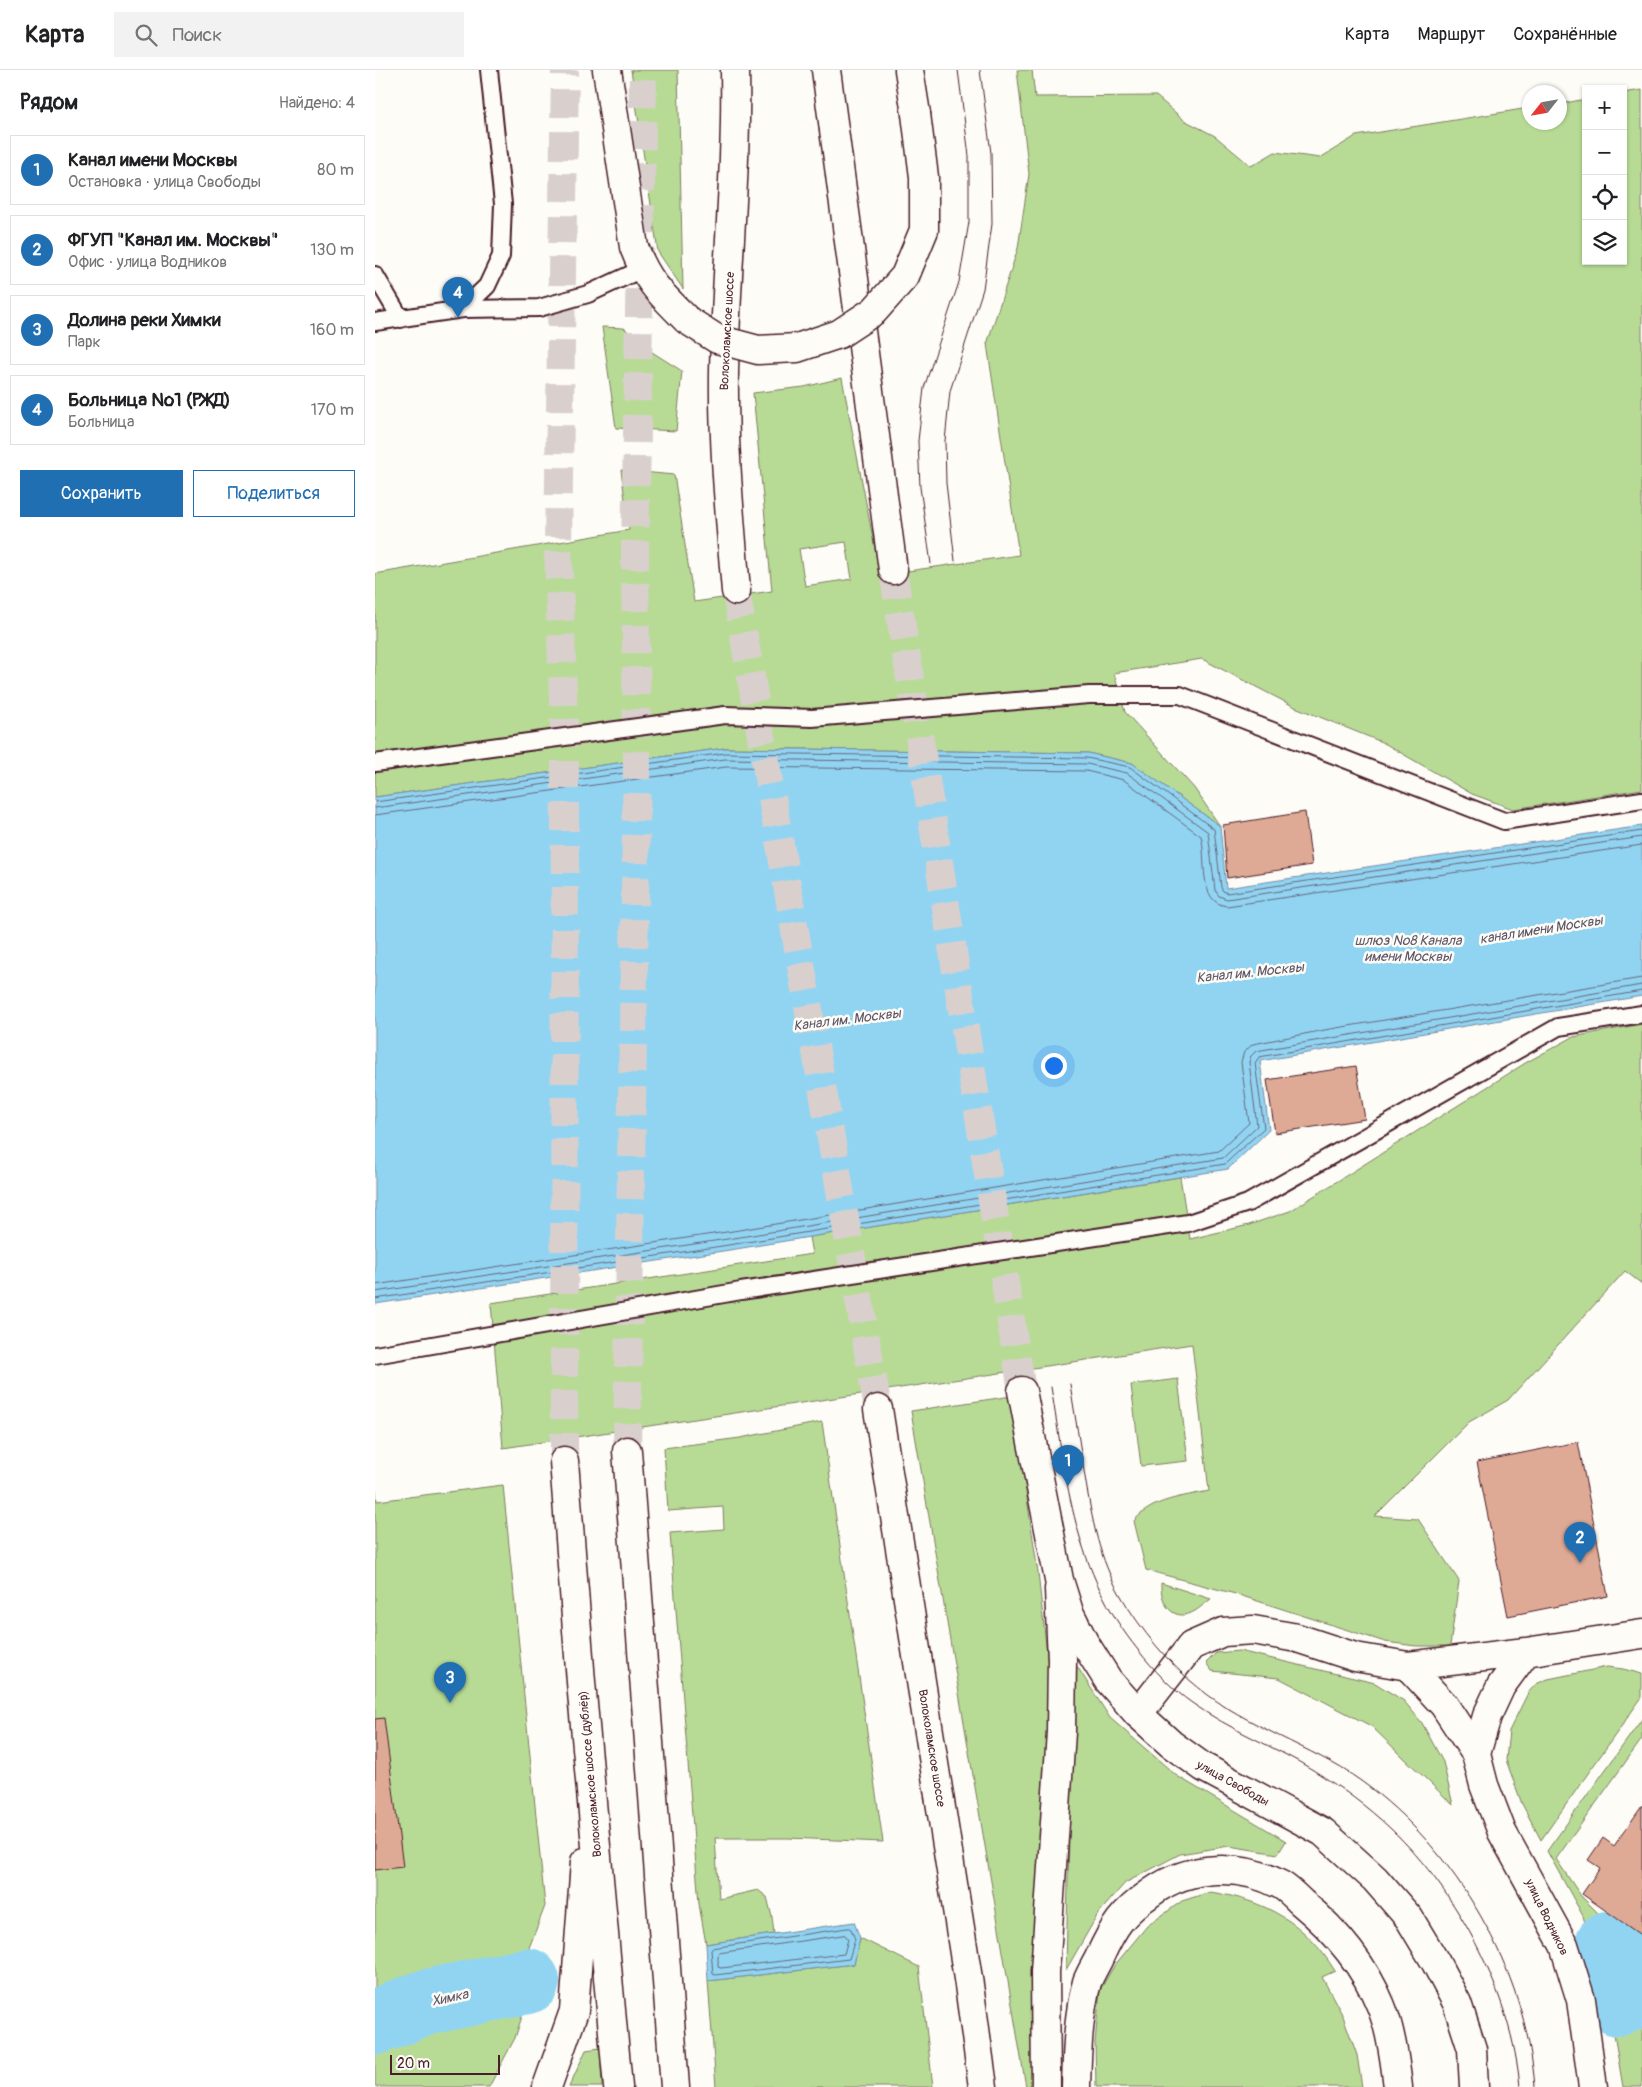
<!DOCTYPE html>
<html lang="ru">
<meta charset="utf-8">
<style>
:root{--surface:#fff;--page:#f2f2f2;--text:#202124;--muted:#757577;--line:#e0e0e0;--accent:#1f6fb2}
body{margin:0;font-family:Pangolin,sans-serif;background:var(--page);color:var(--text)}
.controls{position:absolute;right:15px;top:15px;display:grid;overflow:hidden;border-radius:0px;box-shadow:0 1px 4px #0004}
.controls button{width:45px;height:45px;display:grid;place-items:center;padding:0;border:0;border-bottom:1px solid var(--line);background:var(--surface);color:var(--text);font:25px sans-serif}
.compass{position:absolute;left:1147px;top:15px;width:45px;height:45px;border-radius:50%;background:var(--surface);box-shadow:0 1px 4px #0004;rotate:239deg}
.scale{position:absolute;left:15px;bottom:12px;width:110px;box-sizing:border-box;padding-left:5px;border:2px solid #4a1f2b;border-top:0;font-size:14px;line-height:18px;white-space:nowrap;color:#4a1f2b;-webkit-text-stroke:4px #fdfcf7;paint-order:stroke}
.you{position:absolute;left:678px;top:995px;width:18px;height:18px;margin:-12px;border:4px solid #fff;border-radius:50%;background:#1a73e8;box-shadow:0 0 0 8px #1a73e833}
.badge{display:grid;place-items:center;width:32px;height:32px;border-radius:50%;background:var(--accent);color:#fff;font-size:16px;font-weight:700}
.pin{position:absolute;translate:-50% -41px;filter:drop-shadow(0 1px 2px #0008)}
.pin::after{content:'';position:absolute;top:26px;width:18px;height:15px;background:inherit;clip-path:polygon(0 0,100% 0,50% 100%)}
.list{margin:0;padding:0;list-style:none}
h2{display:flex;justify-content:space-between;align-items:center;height:65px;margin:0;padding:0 20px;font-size:21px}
h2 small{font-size:16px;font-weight:400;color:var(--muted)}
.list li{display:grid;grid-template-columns:32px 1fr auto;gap:15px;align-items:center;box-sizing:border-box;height:70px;margin:0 10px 10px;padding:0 10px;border:1px solid var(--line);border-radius:0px}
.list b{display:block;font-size:19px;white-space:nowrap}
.list p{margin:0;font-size:16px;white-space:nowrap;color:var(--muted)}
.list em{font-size:16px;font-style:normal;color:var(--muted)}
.actions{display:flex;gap:10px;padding:15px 20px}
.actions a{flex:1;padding:11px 0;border:1px solid var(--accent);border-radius:0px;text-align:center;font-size:18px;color:var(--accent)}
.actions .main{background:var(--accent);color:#fff}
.icon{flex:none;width:28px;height:28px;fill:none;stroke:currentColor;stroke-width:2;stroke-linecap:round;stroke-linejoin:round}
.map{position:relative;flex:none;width:1267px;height:2017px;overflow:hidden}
header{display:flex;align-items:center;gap:30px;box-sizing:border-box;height:70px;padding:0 25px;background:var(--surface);border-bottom:1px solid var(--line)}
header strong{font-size:24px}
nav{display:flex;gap:28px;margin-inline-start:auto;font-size:18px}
.search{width:350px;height:45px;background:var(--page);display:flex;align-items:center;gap:12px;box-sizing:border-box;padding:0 18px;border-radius:0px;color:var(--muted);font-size:19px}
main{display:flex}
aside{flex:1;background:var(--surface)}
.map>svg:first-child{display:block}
.green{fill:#b7db95;stroke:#807d60;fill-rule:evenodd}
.water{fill:#91d4f2;stroke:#758ca2}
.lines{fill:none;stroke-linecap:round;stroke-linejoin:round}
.shore{stroke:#66677b;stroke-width:1}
.river{stroke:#91d4f2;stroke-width:66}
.building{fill:#dfaa95;stroke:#4a1f2b}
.secondary-tunnel{stroke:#d9d0ce;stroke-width:28;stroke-dasharray:28 14;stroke-linecap:butt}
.primary-tunnel{stroke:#d9d0ce;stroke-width:28;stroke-dasharray:28 14;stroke-linecap:butt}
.service-casing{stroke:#4a1f2b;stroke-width:20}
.minor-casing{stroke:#4a1f2b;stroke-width:31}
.secondary-casing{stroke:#4a1f2b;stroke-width:31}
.primary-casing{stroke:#4a1f2b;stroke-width:31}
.service{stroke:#fdfcf7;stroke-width:16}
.minor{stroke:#fdfcf7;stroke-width:28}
.secondary{stroke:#fdfcf7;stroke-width:28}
.primary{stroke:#fdfcf7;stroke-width:28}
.tram{stroke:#4a1f2b;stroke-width:1}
.minor-bridge-casing{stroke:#4a1f2b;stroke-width:31;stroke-linecap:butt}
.minor-bridge{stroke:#fdfcf7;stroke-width:28}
.labels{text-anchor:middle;stroke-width:5;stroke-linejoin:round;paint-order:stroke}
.street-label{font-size:12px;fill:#4a1f2b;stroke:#fdfcf7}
.water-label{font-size:14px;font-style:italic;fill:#5f5567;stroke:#fdfcf7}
</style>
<header>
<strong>Карта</strong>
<div class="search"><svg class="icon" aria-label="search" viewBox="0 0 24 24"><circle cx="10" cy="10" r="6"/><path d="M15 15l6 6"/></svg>Поиск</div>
<nav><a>Карта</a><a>Маршрут</a><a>Сохранённые</a></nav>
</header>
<main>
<aside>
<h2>Рядом<small>Найдено: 4</small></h2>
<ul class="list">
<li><span class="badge">1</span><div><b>Канал имени Москвы</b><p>Остановка · улица Свободы</p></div><em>80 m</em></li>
<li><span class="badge">2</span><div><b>ФГУП &quot;Канал им. Москвы&quot;</b><p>Офис · улица Водников</p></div><em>130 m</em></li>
<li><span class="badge">3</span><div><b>Долина реки Химки</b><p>Парк</p></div><em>160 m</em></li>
<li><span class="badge">4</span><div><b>Больница №1 (РЖД)</b><p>Больница</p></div><em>170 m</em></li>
</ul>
<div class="actions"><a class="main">Сохранить</a><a>Поделиться</a></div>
</aside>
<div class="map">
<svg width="1267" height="2017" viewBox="0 0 1267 2017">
<rect width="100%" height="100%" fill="#fdfcf7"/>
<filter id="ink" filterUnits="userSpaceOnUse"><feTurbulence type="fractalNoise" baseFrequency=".02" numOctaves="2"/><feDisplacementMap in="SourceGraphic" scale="10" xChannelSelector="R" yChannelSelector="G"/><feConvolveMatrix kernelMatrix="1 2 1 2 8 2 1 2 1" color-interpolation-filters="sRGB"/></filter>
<g filter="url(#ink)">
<path class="green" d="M256,0H303L308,219L283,182Z
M642,0H657L660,27L781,26L809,50L840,66L876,96L900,82L945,88L981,66L1154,38V52H1184L1185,34L1211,29V191H1248V23L1267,20V719L1138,739L1097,724L1009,673L920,637L827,589L739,603L750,642L819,718L845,756L757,693L713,683L350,678L0,727V504L254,460L246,400L299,405L319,532L397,521L378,323L429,317L467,308L505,505L644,485L612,274L643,178L654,104ZM471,472L477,509L430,516L424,479Z
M227,257L249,258L277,282L307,301L301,361L241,358Z
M1267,954V1214L1250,1201L1133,1330L1094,1352L1000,1446L1043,1449L1084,1511L1075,1576H1041L1010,1572L864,1525L771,1500L759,1451C777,1429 807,1427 834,1421L817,1274L128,1378L116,1233L437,1184L434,1167L805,1107L815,1169L874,1155L915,1141L1152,992L1198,967Z
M803,1309L813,1391L766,1396L756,1315Z
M637,1326L663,1503L672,1584L676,1652L660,2017H651L536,1341Z
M447,1352L508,1772L413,1768H340L344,1829L383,1820L392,1827L397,1847L399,1864L331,1874L324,1834L295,1463L349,1459L348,1437L293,1441L289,1378L365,1368Z
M0,1413L2,1431L128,1415L170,1836L146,1899L151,1934L140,1968L114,2017H0Z
M786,1513L836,1529C830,1533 825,1538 820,1541C798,1554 785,1533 786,1513Z
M864,1581L1000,1613L1029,1631L1047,1653L1068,1692L1078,1735L996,1656L904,1608L837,1601L831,1593L841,1583Z
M698,1590L735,1648L802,1706L911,1771L903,1784L854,1776L805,1784L750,1813L723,1844L691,1900Z
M1232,1597L1248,1599L1267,1604V1627L1166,1770L1147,1734L1131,1690L1134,1661L1153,1623L1161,1614L1173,1609Z
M1267,1649V1669L1181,1789L1206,1826L1244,1864L1267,1884V2017H1248L1235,1940L1208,1846L1172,1781Z
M835,1822C890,1830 931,1853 960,1901L947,1907L968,1946L982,1985L987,2017H721L720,1972L725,1920L739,1896L772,1856L807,1831Z
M485,1868L544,1897L558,2017H341L333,1911L479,1894Z
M225,1978L227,2017H194L211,1980Z"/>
<path class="water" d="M350,678L713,683L757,693L845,756L851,818L1267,756V926L885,991L894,1060L853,1099L361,1179L0,1234V727Z
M479,1852L485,1868L479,1894L333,1911L331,1874Z
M49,1925L54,1938L0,1967V1929H21Z"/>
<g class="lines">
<path class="shore" d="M0,732L350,683L712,688L755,697L839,759L846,817L848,821L852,823L1267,761
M0,738L350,689L712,694L752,703L833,762L840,820L844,826L852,829L1267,767
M0,745L351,697L711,701L749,710L826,766C832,787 822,833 852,836L1267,775
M0,1215L358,1161L844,1081L874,1053L866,992L869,982L878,974L955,959L1267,908
M0,1222L359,1168L848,1088L882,1056L874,992L876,986L881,981L1267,915
M0,1229L360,1174L850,1094L889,1058L880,993L884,987L1267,921
M474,1858L476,1859L480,1869L474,1889L340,1905L338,1904L336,1880L338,1878Z
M470,1865L473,1869L469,1884L346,1898L343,1897V1885L345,1883Z
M0,1934L44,1931L47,1935L0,1961"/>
<path class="river" d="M1233,1874L1242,1897L1237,1910L1243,1933L1261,1926L1267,1927
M0,1952L52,1932L152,1911"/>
</g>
<path class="building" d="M930,742L937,795L852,808L848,755Z
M981,996L990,1049L900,1063L892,1010Z
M1203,1372L1233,1526L1133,1546L1102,1392Z
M9,1648L28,1797L0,1800V1649Z
M1267,1736V1866L1207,1824L1225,1798L1213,1790L1228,1768L1239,1776Z"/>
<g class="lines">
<path class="secondary-tunnel" d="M518,500L647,1321
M189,1391L190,684L183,477L190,0"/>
<path class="primary-tunnel" d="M361,521L503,1339
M252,1381L262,686L260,485L268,0"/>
<defs>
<path id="service" d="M0,205L26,249
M88,239L112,216L126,186L128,134L114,0
M0,252L88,239L164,238L213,224L267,199
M0,693L350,645L437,648L714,625H805L1129,751L1267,730
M0,1285L366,1221L813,1153L873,1133L1183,957L1267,944"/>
<path id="minor" d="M232,0L259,177C272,212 286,224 312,250
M534,0L541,44
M1033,1596L1069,1635L1101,1684L1109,1715L1127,1762L1189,1875L1206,1930L1218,2017
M763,1644L816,1576L848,1562L878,1560L922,1568L980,1587L1033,1596L1151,1582L1267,1564
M1101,1684L1112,1646L1126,1616L1151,1582
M671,2017L670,1902L686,1662L687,1590L684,1519"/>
<path id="secondary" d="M451,0L518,500
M647,1321L684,1510L694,1542L709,1572L733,1610L763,1644L796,1674L828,1697L948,1762L1000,1809L1034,1848L1061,1893L1082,1933L1097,1979L1099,2017
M189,1391L206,1612L243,2017
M172,2017L199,1941L210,1792
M701,2017C702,1984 703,1944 712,1912C715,1904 720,1896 724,1888C739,1855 747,1843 777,1822C814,1795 866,1793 906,1815C913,1819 920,1826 926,1832C960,1860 989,1894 1006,1936C1016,1960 1020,1992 1023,2017"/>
<path id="primary" d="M360,0C362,101 351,201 349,302C348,376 355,448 361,521
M503,1339L594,1915L608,2017
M252,1381L300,2017"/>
</defs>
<use href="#service" class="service-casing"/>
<use href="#minor" class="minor-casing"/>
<use href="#secondary" class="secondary-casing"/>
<use href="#primary" class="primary-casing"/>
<use href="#service" class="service"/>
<use href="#minor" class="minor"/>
<use href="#secondary" class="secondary"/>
<use href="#primary" class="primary"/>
<path class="tram" d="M580,491L571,413L570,371L575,321L608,219L617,154L616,83L605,0
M556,494L545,417L543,371L549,318L584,212L594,152V86L583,0
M695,1314C700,1345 705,1376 710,1407C717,1449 724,1489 746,1526C766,1560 793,1593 824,1618C847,1637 877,1652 904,1666C932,1680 961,1693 986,1711C1082,1780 1151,1900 1160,2017
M676,1317C692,1413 699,1501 763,1580C778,1599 797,1619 817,1633C855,1660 899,1676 938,1700C965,1717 992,1736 1016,1759C1083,1822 1137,1925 1145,2017"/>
<defs>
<path id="minor-bridge" d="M312,250L342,269L383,280L422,278L464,264L499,241L530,206L549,160V107L541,44"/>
</defs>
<use href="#minor-bridge" class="minor-bridge-casing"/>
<use href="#minor-bridge" class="minor-bridge"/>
</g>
</g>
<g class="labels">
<g class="street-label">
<text transform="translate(352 261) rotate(-87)" y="4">Волоколамское шоссе</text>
<text transform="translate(557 1678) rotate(81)" y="4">Волоколамское шоссе</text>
<text transform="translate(215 1704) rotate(-95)" y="4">Волоколамское шоссе (дублёр)</text>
<text transform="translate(858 1713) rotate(29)" y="4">улица Свободы</text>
<text transform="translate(1172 1847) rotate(64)" y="4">улица Водников</text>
</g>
<g class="water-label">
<text transform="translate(1166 859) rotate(-9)" y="5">канал имени Москвы</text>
<text x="1033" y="875">шлюз №8 Канала<tspan x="1033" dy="16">имени Москвы</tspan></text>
<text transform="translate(875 902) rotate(-6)" y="5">Канал им. Москвы</text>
<text transform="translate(472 949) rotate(-7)" y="5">Канал им. Москвы</text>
<text transform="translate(75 1927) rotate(-12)" y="5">Химка</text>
</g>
</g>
</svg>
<div class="controls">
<button>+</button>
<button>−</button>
<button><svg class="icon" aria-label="locate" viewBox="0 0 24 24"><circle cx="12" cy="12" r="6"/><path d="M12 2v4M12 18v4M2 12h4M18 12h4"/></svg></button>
<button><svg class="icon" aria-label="layers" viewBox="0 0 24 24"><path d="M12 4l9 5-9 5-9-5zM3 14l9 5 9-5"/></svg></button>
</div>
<svg class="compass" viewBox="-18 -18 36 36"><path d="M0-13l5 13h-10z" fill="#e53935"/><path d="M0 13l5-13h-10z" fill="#757577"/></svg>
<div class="scale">20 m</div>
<div class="you"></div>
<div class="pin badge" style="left:693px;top:1416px">1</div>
<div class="pin badge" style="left:1205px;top:1493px">2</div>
<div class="pin badge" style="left:75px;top:1633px">3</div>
<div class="pin badge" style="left:83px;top:248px">4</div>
</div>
</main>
